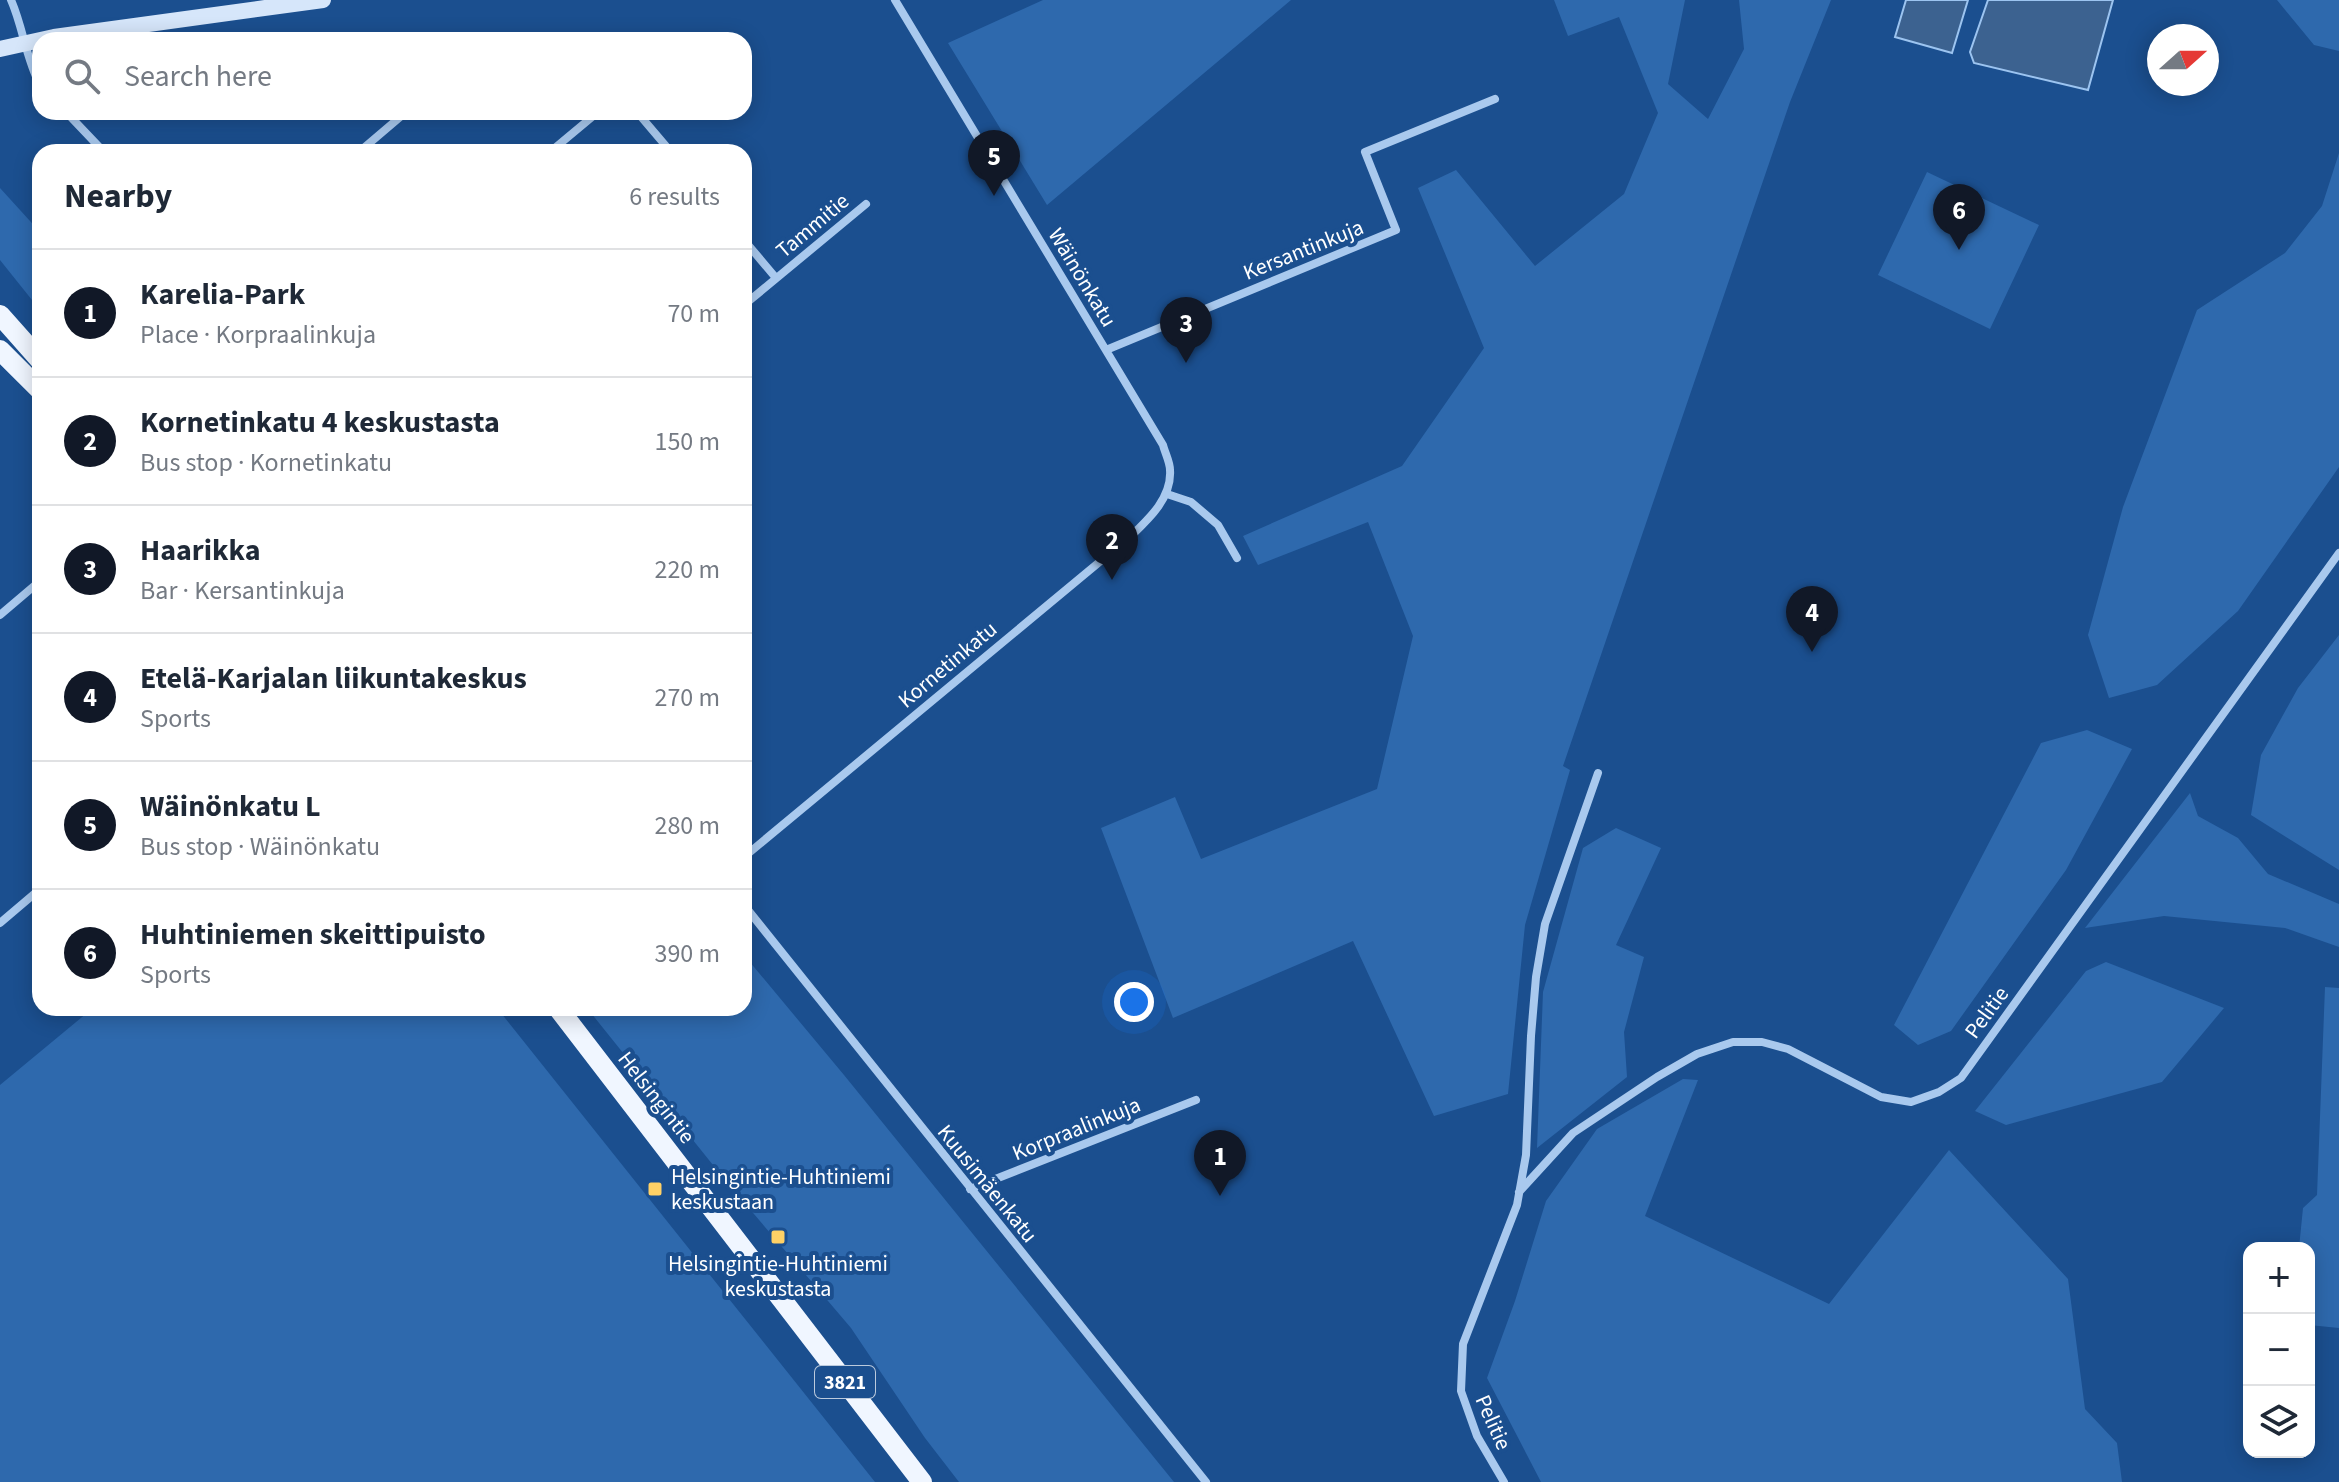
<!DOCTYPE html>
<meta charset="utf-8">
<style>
:root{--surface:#fff;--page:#f2f2f3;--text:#1f2937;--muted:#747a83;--line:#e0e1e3;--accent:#111827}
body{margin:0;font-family:"Source Sans 3",sans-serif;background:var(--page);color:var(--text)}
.controls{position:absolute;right:24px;bottom:24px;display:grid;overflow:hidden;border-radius:16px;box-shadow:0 4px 20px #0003}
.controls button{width:72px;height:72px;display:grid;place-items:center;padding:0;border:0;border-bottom:2px solid var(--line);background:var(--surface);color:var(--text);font:40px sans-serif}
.compass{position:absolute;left:2147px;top:24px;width:72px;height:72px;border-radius:50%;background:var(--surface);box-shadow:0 4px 20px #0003;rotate:69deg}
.you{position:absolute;left:1134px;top:1002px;width:28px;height:28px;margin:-20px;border:6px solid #fff;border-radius:50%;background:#1a73e8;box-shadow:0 0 0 12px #1a73e833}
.badge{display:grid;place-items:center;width:52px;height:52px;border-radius:50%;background:var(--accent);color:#fff;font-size:26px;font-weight:700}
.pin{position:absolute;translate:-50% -66px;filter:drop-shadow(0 2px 4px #0008)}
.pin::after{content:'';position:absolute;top:42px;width:28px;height:24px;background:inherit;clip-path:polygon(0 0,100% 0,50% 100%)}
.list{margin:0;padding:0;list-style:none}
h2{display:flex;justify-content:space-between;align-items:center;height:104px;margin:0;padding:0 32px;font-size:34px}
h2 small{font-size:26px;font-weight:400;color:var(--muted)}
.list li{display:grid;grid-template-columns:52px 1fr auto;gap:24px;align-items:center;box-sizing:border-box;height:128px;padding:0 32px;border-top:2px solid var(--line)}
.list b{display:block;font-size:30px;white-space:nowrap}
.list p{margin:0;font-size:26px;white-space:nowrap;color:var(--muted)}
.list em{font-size:26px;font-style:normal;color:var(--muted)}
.icon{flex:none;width:44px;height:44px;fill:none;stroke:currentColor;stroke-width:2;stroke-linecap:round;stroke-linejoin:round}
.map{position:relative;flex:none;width:2339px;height:1482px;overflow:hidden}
.search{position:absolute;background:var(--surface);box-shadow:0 4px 20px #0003;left:32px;top:32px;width:720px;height:88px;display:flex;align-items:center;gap:20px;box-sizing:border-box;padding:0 28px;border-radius:24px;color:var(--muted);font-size:30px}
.panel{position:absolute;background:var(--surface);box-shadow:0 4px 20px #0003;left:32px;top:144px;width:720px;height:872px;border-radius:24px}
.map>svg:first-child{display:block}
.green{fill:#2e69ad}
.water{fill:#3c6290;stroke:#9cc4f0;stroke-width:2}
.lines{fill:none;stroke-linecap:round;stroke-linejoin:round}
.street{stroke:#a9c9ee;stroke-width:8}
.secondary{stroke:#d6e6fa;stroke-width:16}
.primary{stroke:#f0f6ff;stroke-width:20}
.poi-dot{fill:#ffd166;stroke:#1b4f8f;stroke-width:3}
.labels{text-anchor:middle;stroke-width:8;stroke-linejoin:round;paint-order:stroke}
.shield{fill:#1b4f8f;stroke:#bbcadd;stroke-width:2}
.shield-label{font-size:20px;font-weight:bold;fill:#fff}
.street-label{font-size:22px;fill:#fff;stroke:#1b4f8f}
.poi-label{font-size:22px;fill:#fff;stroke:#1b4f8f;text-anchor:start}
</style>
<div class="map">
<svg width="2339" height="1482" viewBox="0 0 2339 1482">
<rect width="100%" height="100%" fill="#1b4f8f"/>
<path class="green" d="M1043,0H1291L1047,205L948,43Z
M1554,0H1685L1668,84L1708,119L1744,49L1739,0H1831L1790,102L1563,766L1570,770L1525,925L1508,1094L1434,1116L1353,941L1173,1018L1101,828L1175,797L1201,859L1377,789L1413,636L1368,522L1258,565L1243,536L1402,466L1484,348L1418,188L1456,170L1535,266L1624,194L1658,113L1619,17L1568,36Z
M2277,0H2339V51L2314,45Z
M2339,153V467L2238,611L2157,685L2109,698L2088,635L2123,507L2197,310L2285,253L2322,206Z
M1927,172L2039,225L1990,329L1878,275Z
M0,188L40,232V310L0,260Z
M2339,635V870L2251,815L2261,755L2298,688Z
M2087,730L2132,749L2066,870L1951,1031L1918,1045L1894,1025L2041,743Z
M2190,793L2198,816L2238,838L2268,874L2339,904V947L2285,928L2164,916L2085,928Z
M1616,828L1661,848L1616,945L1644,957L1624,1032L1627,1077L1537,1148L1543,992L1583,848Z
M744,955L844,1075L1174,1482H959L925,1438L851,1328L725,1180L587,1008H744Z
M2106,962L2224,1008L2162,1082L2006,1125L1975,1111L2086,971Z
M2325,987L2339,988V1328L2309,1325V1248H2299L2303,1208L2317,1195Z
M93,1008H497L875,1482H0V1085Z
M1683,1079L1698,1080L1645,1216L1829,1304L1949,1150L2068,1279L2085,1409L2117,1443L2122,1482H1541L1487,1378L1515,1301L1546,1201L1597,1129Z"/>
<path class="water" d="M1906,0H1968L1952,53L1895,37Z
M1988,0H2113L2088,90L1974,63L1970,52Z"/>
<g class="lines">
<path class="street" d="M11,0C23,27 26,59 40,85
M66,112L104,152
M637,112L671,152
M359,152L406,112
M550,152L598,112
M744,240L776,278
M744,305L866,204
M1106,350L1396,230L1365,152L1495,99
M1167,494L1191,502L1218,525L1237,558
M0,615L40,581
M744,857L1132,535C1150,518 1172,497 1170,470C1170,462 1165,453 1163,445L895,0
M744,905L1206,1482
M0,923L40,889
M970,1189L1196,1100
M1519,1192L1573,1133L1657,1077L1697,1054L1733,1042H1762L1788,1049L1881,1097L1911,1102L1939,1092L1961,1078L2339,553
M1504,1482L1477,1436L1461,1391L1463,1344L1517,1205L1526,1155L1531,1036L1536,977L1545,924L1598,773"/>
<path class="secondary" d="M0,49L54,37L323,0"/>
<path class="primary" d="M0,315L40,360
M0,350L40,390
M558,1008L922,1482"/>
</g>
<g class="poi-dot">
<rect x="647" y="1181" width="16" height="16" rx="4"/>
<rect x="770" y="1229" width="16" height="16" rx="4"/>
</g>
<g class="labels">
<rect class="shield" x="815" y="1366" width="60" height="32" rx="6"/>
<g class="shield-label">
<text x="845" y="1389">3821</text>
</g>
<g class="street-label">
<text transform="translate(812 225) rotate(-40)" y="8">Tammitie</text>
<text transform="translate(1303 249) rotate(-22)" y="8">Kersantinkuja</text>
<text transform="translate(1083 277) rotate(59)" y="8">Wäinönkatu</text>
<text transform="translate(947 664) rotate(-40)" y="8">Kornetinkatu</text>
<text transform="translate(1986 1012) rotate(-54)" y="8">Pelitie</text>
<text transform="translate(657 1097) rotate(52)" y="8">Helsingintie</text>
<text transform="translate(1076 1128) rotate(-22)" y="8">Korpraalinkuja</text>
<text transform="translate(988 1183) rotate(51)" y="8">Kuusimäenkatu</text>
<text transform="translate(1494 1422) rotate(66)" y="8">Pelitie</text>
</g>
<g class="poi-label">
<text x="671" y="1184">Helsingintie-Huhtiniemi<tspan x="671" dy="25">keskustaan</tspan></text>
<text x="778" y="1271" text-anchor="middle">Helsingintie-Huhtiniemi<tspan x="778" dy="25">keskustasta</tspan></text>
</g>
</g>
</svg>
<div class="controls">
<button>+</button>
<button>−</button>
<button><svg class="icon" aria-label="layers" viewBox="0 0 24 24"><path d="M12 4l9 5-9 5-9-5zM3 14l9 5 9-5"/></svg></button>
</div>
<svg class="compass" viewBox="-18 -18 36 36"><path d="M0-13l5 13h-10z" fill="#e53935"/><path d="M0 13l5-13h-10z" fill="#747a83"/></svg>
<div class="you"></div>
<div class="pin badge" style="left:1220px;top:1196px">1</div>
<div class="pin badge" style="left:1112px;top:580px">2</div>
<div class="pin badge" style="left:1186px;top:363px">3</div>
<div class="pin badge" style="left:1812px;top:652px">4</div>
<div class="pin badge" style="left:994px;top:196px">5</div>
<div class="pin badge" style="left:1959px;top:250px">6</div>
<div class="search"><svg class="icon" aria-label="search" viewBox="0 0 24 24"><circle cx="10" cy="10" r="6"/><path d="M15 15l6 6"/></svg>Search here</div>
<section class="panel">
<h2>Nearby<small>6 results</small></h2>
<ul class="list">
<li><span class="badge">1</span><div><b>Karelia-Park</b><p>Place · Korpraalinkuja</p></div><em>70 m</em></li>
<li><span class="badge">2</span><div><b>Kornetinkatu 4 keskustasta</b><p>Bus stop · Kornetinkatu</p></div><em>150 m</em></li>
<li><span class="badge">3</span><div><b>Haarikka</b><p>Bar · Kersantinkuja</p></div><em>220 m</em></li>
<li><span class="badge">4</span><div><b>Etelä-Karjalan liikuntakeskus</b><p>Sports</p></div><em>270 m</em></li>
<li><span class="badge">5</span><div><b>Wäinönkatu L</b><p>Bus stop · Wäinönkatu</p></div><em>280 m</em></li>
<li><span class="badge">6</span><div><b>Huhtiniemen skeittipuisto</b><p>Sports</p></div><em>390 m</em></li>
</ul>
</section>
</div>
